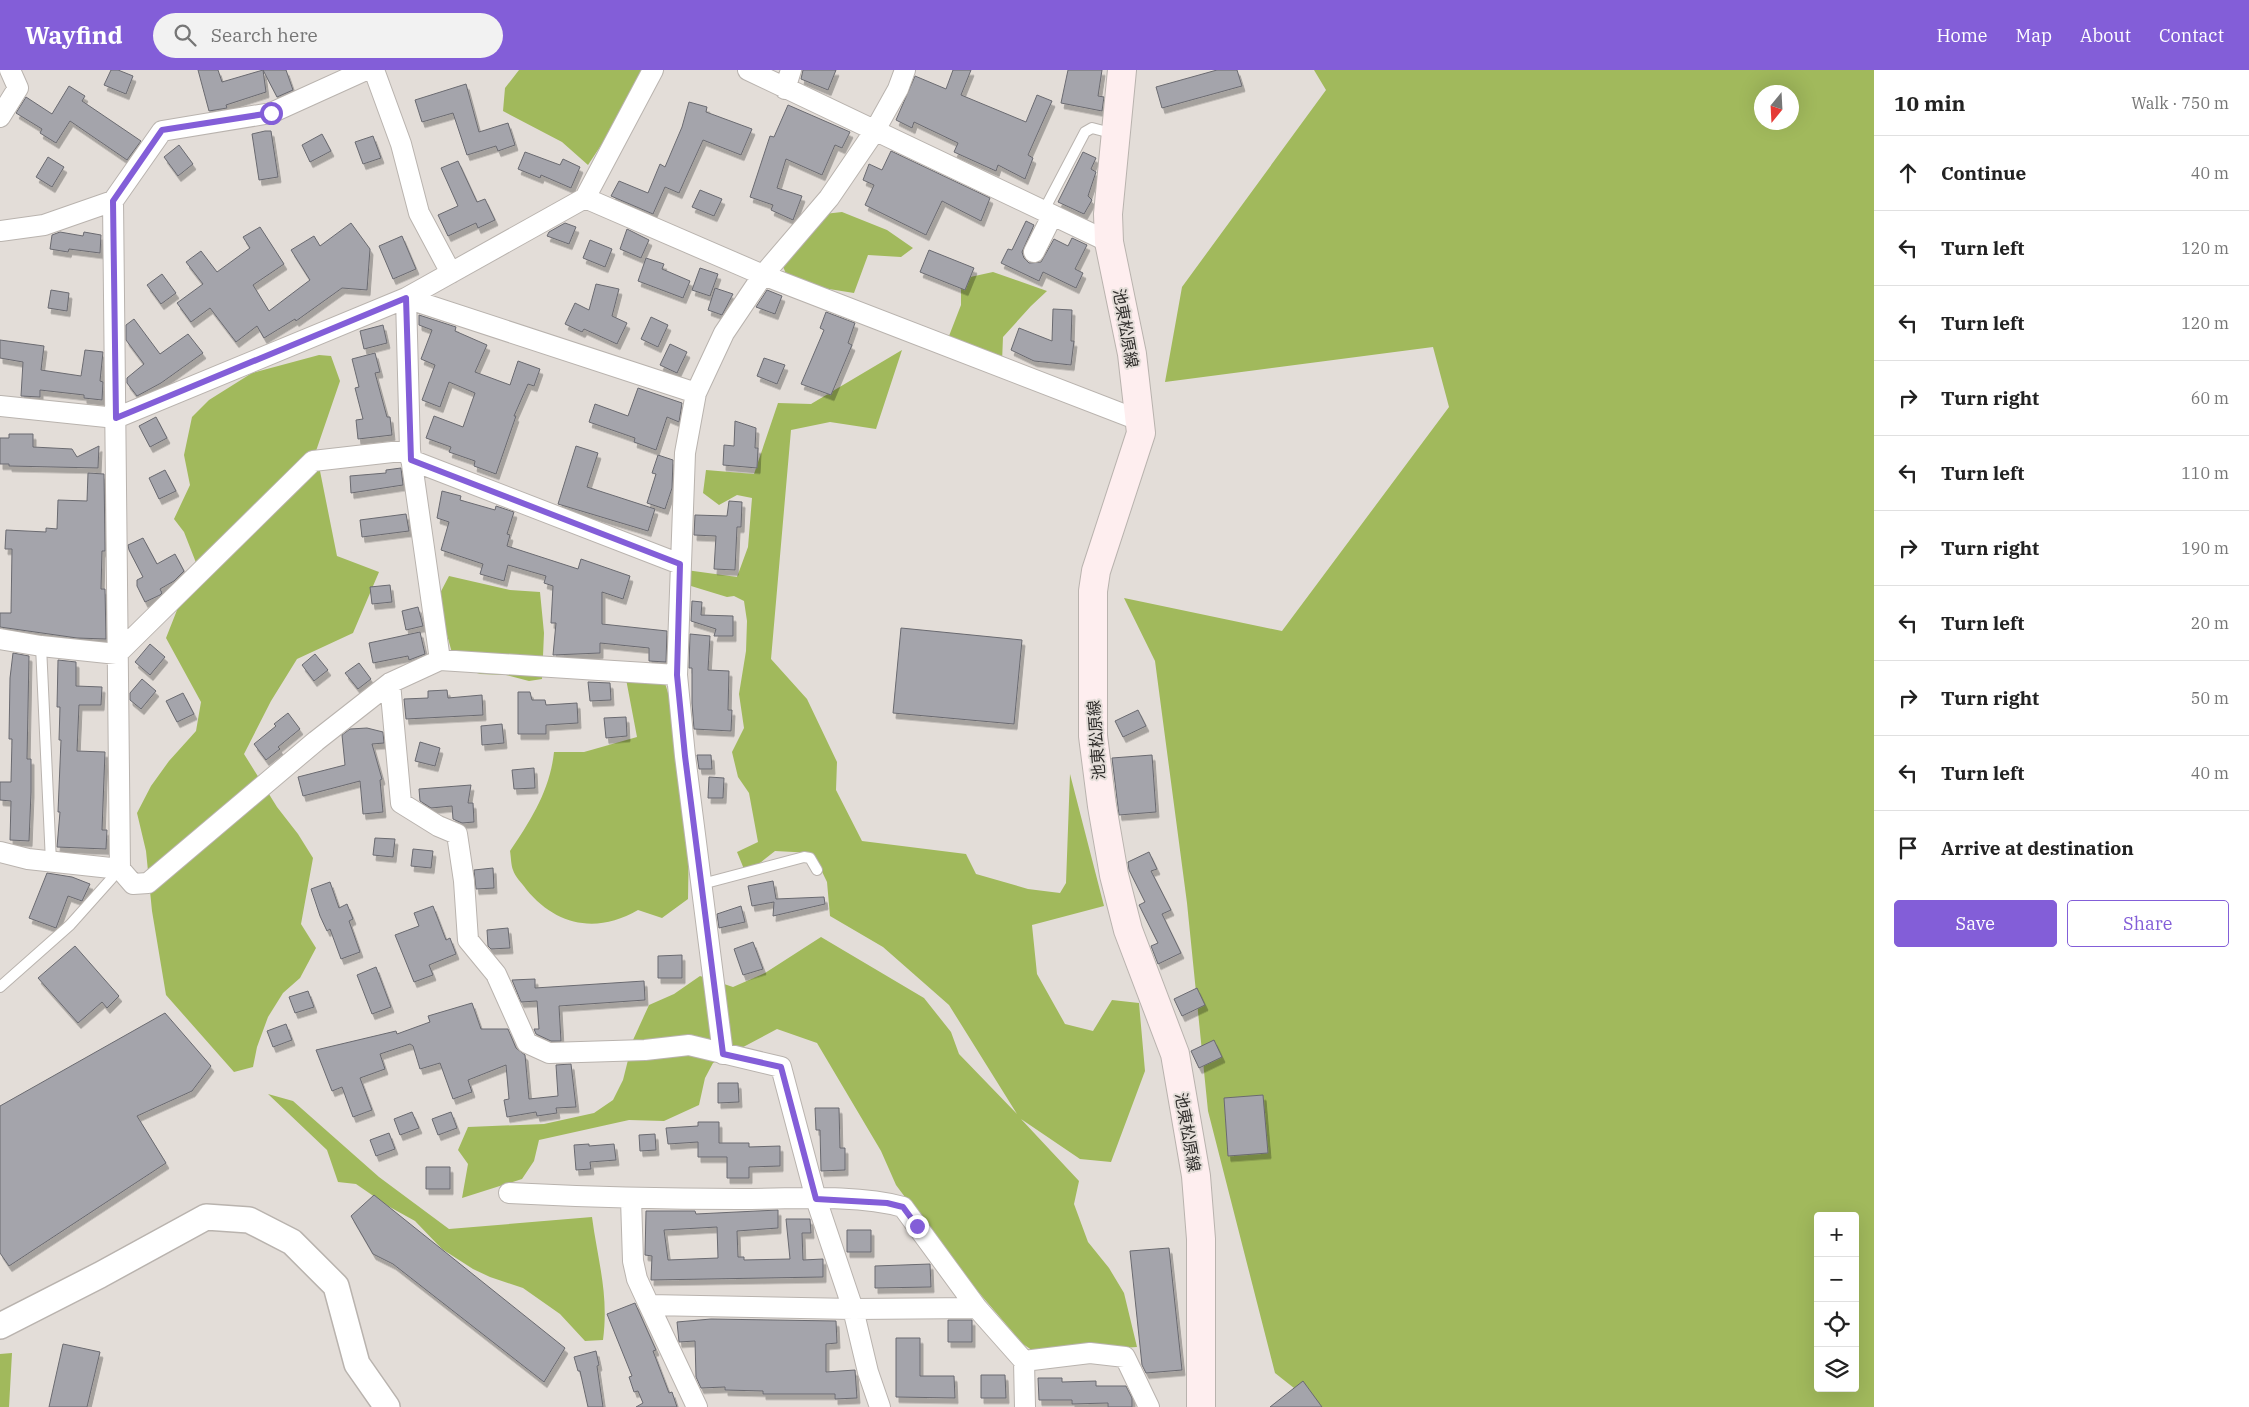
<!DOCTYPE html>
<meta charset="utf-8">
<style>
:root{--surface:#fff;--page:#f2f2f2;--text:#222;--muted:#767676;--line:#e0e0e0;--accent:#835ed8}
body{margin:0;font-family:"IBM Plex Serif","Noto Sans JP",serif;background:var(--page);color:var(--text)}
.controls{position:absolute;right:15px;bottom:15px;display:grid;overflow:hidden;border-radius:5px;box-shadow:0 5px 20px #0002}
.controls button{width:45px;height:45px;display:grid;place-items:center;padding:0;border:0;border-bottom:1px solid var(--line);background:var(--surface);color:var(--text);font:25px sans-serif}
.compass{position:absolute;left:1754px;top:15px;width:45px;height:45px;border-radius:50%;background:var(--surface);box-shadow:0 5px 20px #0002;rotate:198deg}
.stop{position:absolute;width:15px;height:15px;margin:-11px;border:4px solid #835ed8;border-radius:50%;background:#fff}
.stop.end{background:#835ed8;border-color:#fff;box-shadow:0 1px 5px #0008}
.list{margin:0;padding:0;list-style:none}
h2{display:flex;justify-content:space-between;align-items:center;height:65px;margin:0;padding:0 20px;font-size:21px}
h2 small{font-size:16px;font-weight:400;color:var(--muted)}
.list li{display:grid;grid-template-columns:32px 1fr auto;gap:15px;align-items:center;box-sizing:border-box;height:75px;padding:0 20px;border-top:1px solid var(--line)}
.list b{display:block;font-size:19px;white-space:nowrap}
.list em{font-size:16px;font-style:normal;color:var(--muted)}
.actions{display:flex;gap:10px;padding:15px 20px}
.actions a{flex:1;padding:11px 0;border:1px solid var(--accent);border-radius:5px;text-align:center;font-size:18px;color:var(--accent)}
.actions .main{background:var(--accent);color:#fff}
.icon{flex:none;width:28px;height:28px;fill:none;stroke:currentColor;stroke-width:2;stroke-linecap:round;stroke-linejoin:round}
.map{position:relative;flex:none;width:1874px;height:1337px;overflow:hidden}
header{display:flex;align-items:center;gap:30px;box-sizing:border-box;height:70px;padding:0 25px;background:var(--accent);color:#fff}
header strong{font-size:24px}
nav{display:flex;gap:28px;margin-inline-start:auto;font-size:18px}
.search{width:350px;height:45px;background:var(--page);display:flex;align-items:center;gap:12px;box-sizing:border-box;padding:0 18px;border-radius:28px;color:var(--muted);font-size:19px}
main{display:flex}
aside{flex:1;background:var(--surface)}
.map>svg:first-child{display:block}
.forest{fill:#a1b95c;fill-rule:evenodd}
.building{fill:#a4a4ab;stroke:#6a6a70;fill-rule:evenodd;filter:url(#shadow)}
.lines{fill:none;stroke-linecap:round;stroke-linejoin:round}
.service-casing{stroke:#b9b3ae;stroke-width:12}
.minor-casing{stroke:#b9b3ae;stroke-width:22}
.tertiary-casing{stroke:#b9b3ae;stroke-width:28}
.secondary-casing{stroke:#b9b3ae;stroke-width:30}
.service{stroke:#fff;stroke-width:10}
.minor{stroke:#fff;stroke-width:20}
.tertiary{stroke:#fff;stroke-width:25}
.secondary{stroke:#feeeef;stroke-width:28}
.route{stroke:#835ed8;stroke-width:6}
.labels{text-anchor:middle;stroke-width:4;stroke-linejoin:round;paint-order:stroke}
.street-label{font-size:16px;fill:#2e2c2a;stroke:#e3ddd8}
</style>
<header>
<strong>Wayfind</strong>
<div class="search"><svg class="icon" aria-label="search" viewBox="0 0 24 24"><circle cx="10" cy="10" r="6"/><path d="M15 15l6 6"/></svg>Search here</div>
<nav><a>Home</a><a>Map</a><a>About</a><a>Contact</a></nav>
</header>
<main>
<div class="map">
<svg width="1874" height="1337" viewBox="0 0 1874 1337">
<defs>
<filter id="shadow"><feDropShadow dx="3" dy="5.5" stdDeviation="0" flood-color="#0004"/></filter>
</defs>
<rect width="100%" height="100%" fill="#e3ddd8"/>
<path class="forest" d="M519,0H651L588,95L562,72L503,41L505,18Z
M1314,0H1874V1337H1318L1275,1303L1208,1041L1187,833L1155,591L1124,528L1282,561L1449,337L1433,277L1165,312L1182,217L1326,20ZM1762,22H1792V52H1762ZM1818,1146H1855V1318H1818Z
M842,142L887,160L913,178L901,187L868,185L854,223L804,215L787,206L779,187L815,145Z
M993,202L1047,221L1031,236L1003,267L1002,292L968,284L949,266L961,235V209Z
M902,280L876,359L830,352L791,360L771,589L807,629L837,692L836,720L862,771L966,784L976,804L1028,819L1060,823L1066,813L1070,704L1104,836L1032,855L1037,904L1065,954L1093,961L1112,930L1139,933L1145,1001L1111,1092L1080,1089L1021,1049L1079,1111L1074,1134L1088,1172L1109,1198L1124,1223L1137,1277L1036,1283L1023,1274L957,1197L896,1115L881,1081L817,973L777,959L713,993L705,1008L699,1035L664,1051L629,1050L539,1070L534,1091L522,1109L462,1128L468,1094L458,1080L468,1057L544,1054L594,1043L613,1030L623,1010L633,970L649,935L674,924L700,906L733,917L765,903L821,867L924,928L951,962L959,984L1017,1044L949,935L883,877L830,846L827,812L813,783L775,781L746,804L737,782L758,772L749,723L738,707L732,682L744,658L739,624L746,581L747,551L744,531L734,526L727,527L691,516L686,500L737,507L748,477L752,428L737,425L719,435L703,423L706,400L754,404L778,333L811,334Z
M319,285L331,286L340,311L316,381L337,486L379,502L353,563L297,589L271,631L244,684L277,737L298,764L313,788L301,854L316,878L300,908L283,923L268,947L257,977L253,997L234,1002L166,925L152,841L146,781L137,743L151,716L169,691L196,661L201,632L166,568L179,535L202,508L184,462L174,449L190,415L184,385L192,347L209,330L252,303Z
M449,506L510,520L540,522L544,563L542,609L529,611L506,605L480,604L464,599L454,590L437,529Z
M626,609L665,613L671,633L689,763L688,829L662,848L638,840C597,864 556,856 526,819C522,813 515,807 513,800C511,795 511,787 510,781C531,750 550,720 554,682H584L637,667Z
M268,1024L293,1031L379,1107L449,1159L592,1147C598,1192 609,1224 603,1270L585,1271L560,1244L523,1218L490,1207L473,1199L442,1179L415,1151L388,1136L356,1114L338,1112L327,1080Z
M12,1283L9,1337H0V1284Z"/>
<path class="building" d="M111,0H118L133,6L126,24L104,15Z
M198,0H218L222,12L263,0L266,22L226,35L227,38L209,41Z
M263,0H286L293,20L277,27Z
M803,0H836L828,20L801,9Z
M953,0H971L961,25L1026,52L1037,25L1052,31L1028,85L1033,88L1025,109L998,95L996,101L954,82L958,73L914,52L912,58L896,50L915,6L946,19Z
M1068,0H1102L1098,26L1104,27L1102,41L1061,33Z
M1217,0H1237L1242,16L1162,38L1156,17Z
M466,14L479,62L508,53L515,75L498,81L496,76L467,85L453,43L422,52L415,30Z
M69,16L85,26L82,31L141,71L127,90L70,51L56,73L40,63L42,59L16,43L26,27L52,44Z
M689,32L707,37L706,42L752,59L741,85L703,70L679,123L665,117L653,144L611,126L619,111L648,123L660,94L665,97L682,57Z
M788,35L850,62L842,78L835,75L822,105L786,89L777,118L802,126L793,150L771,140L773,135L750,127L770,66L774,67Z
M265,61H271L278,107L259,110L252,64Z
M322,64L331,81L310,92L302,75Z
M373,66L381,88L363,94L355,72Z
M179,75L193,94L178,106L164,87Z
M891,81L990,128L981,151L942,131L926,165L865,135L874,115L863,110L869,94L882,100Z
M525,82L560,95L563,89L580,97L571,118L541,105L540,108L518,99Z
M1083,82L1096,88L1091,99L1096,102L1088,126L1092,130L1084,144L1058,132Z
M48,87L64,97L52,117L36,107Z
M458,91L477,132L485,129L495,150L478,158L476,153L448,166L438,145L458,136L441,98Z
M700,120L722,129L714,146L692,137Z
M1026,151L1034,155L1022,182L1024,188L1029,193L1041,192L1054,169L1068,176L1072,168L1087,175L1075,199L1083,203L1076,218L1043,202L1039,211L1001,193L1008,179L1012,180Z
M351,153L370,179L367,220L342,218L296,251L295,249L264,268L257,256L236,272L210,238L191,252L177,233L203,214L186,192L201,181L217,202L250,178L243,167L260,157L284,194L253,215L269,241L310,210L291,180L314,166L320,176Z
M565,153L576,157L569,174L547,166L549,162Z
M627,159L649,170L641,188L620,179Z
M60,162L83,166L84,162L101,165L100,183L69,179L68,182L50,179L52,165Z
M402,166L416,199L393,209L379,176Z
M590,170L612,179L605,197L583,188Z
M929,180L974,198L965,220L920,202Z
M646,188L664,194L662,199L690,211L683,228L638,211Z
M700,198L718,204L710,226L692,220Z
M162,204L176,223L161,234L147,215Z
M596,214L619,219L612,246L627,253L617,274L584,259L582,262L565,254L575,233L589,240Z
M715,218L733,224L722,245L708,240Z
M51,220L69,223L67,241L48,238Z
M767,220L782,226L775,244L756,237Z
M1053,239L1072,240L1071,271H1074L1071,295L1034,291L1011,280L1019,258L1052,271Z
M826,242L855,253L848,273L852,275L831,325L801,314L824,260L820,258Z
M419,245L456,257L455,261L487,275L475,302L510,315L518,291L540,299L534,316L528,314L514,346H516L496,404L474,396L475,391L449,382L451,377L426,368L434,346L463,357L475,323L449,312L440,337L422,330L435,295L421,289L432,260L419,255Z
M651,247L668,255L658,277L641,269Z
M134,249L160,284L188,264L203,283L161,313L137,326L127,313V308L144,294L126,270V255Z
M383,255L387,273L364,279L360,261Z
M0,270L44,276L41,300L81,306L85,280L103,282L100,311L103,312L102,330L84,328V325L40,320V327L21,326L23,292L0,288Z
M670,274L687,282L677,303L660,295Z
M375,283L380,302L375,303L387,347H390L392,365L358,369L356,350L363,349L355,318L359,317L352,289Z
M764,288L785,295L777,314L757,306Z
M638,318L682,333L679,352L667,347L656,380L634,372L635,368L589,352L595,334L628,346Z
M156,347L167,368L150,377L139,356Z
M735,351L756,358L755,378H758L757,398L723,395L724,375L734,376Z
M9,364H33V377L72,379L77,387L99,376L98,398L9,396V394H0V368H9Z
M576,376L598,383L587,417L655,439L648,461L558,434Z
M658,385L673,390L672,418L665,439L647,433L656,404L652,403Z
M401,398L403,415L351,423L350,406L386,403V400Z
M165,400L176,421L159,429L149,408Z
M88,403L104,404L105,475V481H102L101,519H105L106,569L77,568L0,557V543H11L12,479H5L6,460L46,462V458L57,459L58,430L87,431Z
M442,421L461,426L460,430L495,440L496,436L514,442L507,464L510,465L507,476L578,499L581,489L630,506L623,529L602,522V554L667,561L666,592L649,591V578L600,573V583L553,585L556,553H551L553,516L544,513L546,506L508,495L504,511L480,504L483,494L441,480L449,452L437,448Z
M729,431L742,432L741,457H737L735,500L714,499L716,466L694,465L695,445L727,446Z
M406,444L409,461L362,467L360,450Z
M143,468L157,494L175,484L184,501L174,511L160,519L162,523L160,525L145,532L137,516V510L143,507L129,480L128,475Z
M390,515L392,532L372,534L370,517Z
M692,531L702,532L701,545L733,546V566H714L716,559L691,551Z
M418,537L423,556L406,560L402,541Z
M901,558L1022,570L1014,654L893,643Z
M420,562L425,584L409,590L408,586L373,593L369,573Z
M690,564L710,566L708,600L729,601L728,640H732L731,661L694,659L692,633V598H689Z
M150,574L165,587L150,605L135,592Z
M13,583L29,586L27,689H31V722L29,771L10,770L11,731L0,730V712H11L12,669H9L10,608Z
M315,584L328,600L314,611L302,595Z
M58,590L76,592V616L102,617L101,635H79L77,681L105,682L102,760H107L106,779L57,777L60,742H58L61,670H59L60,637H57Z
M359,593L371,609L358,619L345,603Z
M142,609L156,621L141,639L130,630V623Z
M588,612L610,613L611,630L590,631Z
M447,620L448,628L482,625L483,645L406,649L404,629L428,628V621Z
M518,622H530L532,630H545L546,635L577,633L578,653L546,655V664H518Z
M183,623L194,644L177,652L166,631Z
M1138,640L1146,656L1123,667L1115,651Z
M288,643L300,659L278,677L280,679L266,690L254,674L276,656L274,654Z
M626,647L627,666L606,668L604,648Z
M502,654L504,673L482,675L481,656Z
M367,658L383,662L384,673L372,674L382,709L380,710L383,742L363,744L360,711L303,726L298,707L345,695L342,665L350,659Z
M420,672L440,678L435,696L415,691Z
M697,685H711L712,699H699Z
M1152,685L1156,742L1119,745L1112,688Z
M534,698L535,718L514,719L512,700Z
M709,707L724,708L723,728H708Z
M471,715L468,733H473L474,752L462,753L453,749L452,736L431,738L420,731L419,719Z
M375,768L395,769L393,787L373,785Z
M413,779L433,781L431,798L411,796Z
M1149,782L1157,799L1151,801L1171,840L1162,844L1181,883L1158,894L1151,876L1158,873L1139,835L1145,832L1129,800L1128,792Z
M493,798L494,818L476,819L474,800Z
M47,803L72,807L90,814L82,831L68,826L56,858L29,848Z
M773,811L776,829L824,827L825,834L773,846L774,832L752,836L748,816Z
M330,812L339,838L347,834L353,849L349,851L360,882L341,889L330,859L327,861L320,846L311,819Z
M433,836L446,870L450,868L456,884L429,895L433,905L414,912L395,865L419,856L414,843Z
M741,836L745,852L719,858L717,844Z
M508,858L510,878L491,879L488,876L487,860Z
M753,872L763,899L743,905L734,879Z
M75,876L119,926L107,938L102,932L78,953L38,908Z
M682,885V908H658V886Z
M376,897L391,937L372,944L357,905Z
M535,909V918L644,911L645,930L559,936L561,971H551L536,964L534,959H539L537,931L521,932L512,910Z
M1197,918L1205,935L1182,946L1174,929Z
M308,921L314,937L295,943L289,927Z
M472,933L481,959H508L516,978L525,985L529,1029L558,1026L556,995L571,994L576,1037L556,1038L557,1043L537,1046L536,1042L507,1047L504,1030L509,1029L506,995L468,1010L472,1022L453,1029L440,993L420,999L413,976L410,974L380,984L385,999L360,1008L372,1040L353,1047L342,1017L332,1021L316,980L396,961L397,964L430,952L428,946Z
M165,943L211,996L192,1021L137,1046L166,1093L9,1196L0,1183V1036Z
M286,954L292,970L273,977L267,961Z
M1214,970L1222,987L1199,998L1191,981Z
M718,1013H738L739,1032L718,1033Z
M1263,1025L1268,1083L1228,1086L1224,1028Z
M815,1038H839L840,1078H845V1100L821,1101L820,1060H816Z
M412,1042L419,1058L400,1065L394,1049Z
M451,1042L457,1058L438,1065L432,1049Z
M698,1052H719V1073H749V1077L780,1076V1096L749,1097V1108H727V1087H698V1072L668,1074L666,1058L698,1056Z
M389,1063L395,1079L376,1086L370,1070Z
M655,1064L656,1080L640,1081L639,1065Z
M589,1074V1076L614,1074L616,1090L590,1092L591,1099L576,1100L574,1075Z
M426,1097H450V1119H426Z
M374,1125L565,1278L544,1312L393,1194L373,1184L351,1146Z
M778,1140V1158L737,1161L738,1187H744V1190L790,1189L786,1149H810L811,1163H802L803,1190L823,1189V1207L651,1210L652,1186L645,1185L646,1141H695L696,1144ZM717,1157L718,1188L668,1190L664,1160Z
M847,1160H871V1182H847Z
M1169,1178L1182,1300L1146,1303L1142,1295L1130,1181Z
M930,1194L931,1217L875,1218V1196Z
M635,1233L656,1280L653,1281L669,1323L672,1322L677,1337H636L643,1333L638,1321L634,1322L629,1307L632,1306L607,1244Z
M711,1249L836,1251L837,1273L826,1274V1302L855,1300L857,1328L835,1329V1324H763V1321L725,1320V1317L701,1318L696,1307L695,1271L679,1272L677,1252Z
M948,1250H972V1272H948Z
M896,1268H920V1306H954L955,1328L896,1327Z
M63,1274L100,1282L87,1337H49Z
M596,1281L599,1295L597,1296L603,1337H588L580,1301H578L574,1287Z
M981,1305H1005L1006,1328H981Z
M1038,1308H1062V1312L1096,1311V1316H1126L1132,1328V1337H1108V1333L1072,1334V1330H1039Z
M1303,1311L1322,1337H1270Z"/>
<g class="lines">
<defs>
<path id="service" d="M1043,142L1085,62L1092,58L1115,64
M41,576L51,792
M702,814L804,787L810,788L817,800
M0,917L70,855L120,799"/>
<path id="minor" d="M366,0L271,43L162,61L113,131L120,799L133,814L148,813L316,671L390,613L440,590L677,605
M374,0L401,74L419,143L451,203
M748,0L1109,172
M785,19L791,0
M0,47L18,18L10,0
M585,128L763,205L1141,351
M0,161L44,155L113,131
M1034,182L1052,146
M406,228L410,380L440,590
M406,228L696,323
M0,336L116,348L406,228L585,128L653,0
M411,390L680,494
M0,569L41,576L117,584L313,391L410,380
M390,613L401,733L438,756L457,764L464,811L468,870L496,904L527,973L549,983L645,980L689,975L781,997L816,1129L853,1239L868,1302L880,1337
M0,782L28,789L120,799
M723,984L685,686L677,605L685,383L696,323L724,263L763,205L829,128L874,62L898,19L905,0
M509,1123C587,1127 663,1129 741,1129C791,1129 856,1124 903,1137L977,1238
M631,1129L633,1191L637,1209L649,1235
M1024,1291L1090,1283L1125,1287L1149,1337
M697,1337L649,1235L853,1239L977,1238L1024,1291L1025,1337"/>
<path id="tertiary" d="M0,1256L100,1205L206,1147L249,1150L292,1172L336,1216L357,1294L387,1337"/>
<path id="secondary" d="M1122,0L1108,144L1109,172L1132,284L1141,363L1096,501L1093,521V666L1102,736L1114,805L1128,860L1175,984L1196,1106L1201,1169V1337"/>
</defs>
<use href="#service" class="service-casing"/>
<use href="#minor" class="minor-casing"/>
<use href="#tertiary" class="tertiary-casing"/>
<use href="#secondary" class="secondary-casing"/>
<use href="#service" class="service"/>
<use href="#minor" class="minor"/>
<use href="#tertiary" class="tertiary"/>
<use href="#secondary" class="secondary"/>
</g>
<g class="lines">
<path class="route" d="M271,43L162,60L113,131L116,348L406,228L411,390L680,494L677,605L685,686L723,984L781,997L816,1129L887,1133L903,1137L917,1156"/>
</g>
<g class="labels">
<g class="street-label">
<text transform="translate(1126 258) rotate(80)" y="6">池東松原線</text>
<text transform="translate(1096 670) rotate(-94)" y="6">池東松原線</text>
<text transform="translate(1188 1062) rotate(80)" y="6">池東松原線</text>
</g>
</g>
</svg>
<div class="controls">
<button>+</button>
<button>−</button>
<button><svg class="icon" aria-label="locate" viewBox="0 0 24 24"><circle cx="12" cy="12" r="6"/><path d="M12 2v4M12 18v4M2 12h4M18 12h4"/></svg></button>
<button><svg class="icon" aria-label="layers" viewBox="0 0 24 24"><path d="M12 4l9 5-9 5-9-5zM3 14l9 5 9-5"/></svg></button>
</div>
<svg class="compass" viewBox="-18 -18 36 36"><path d="M0-13l5 13h-10z" fill="#e53935"/><path d="M0 13l5-13h-10z" fill="#767676"/></svg>
<div class="stop" style="left:271px;top:43px"></div>
<div class="stop end" style="left:917px;top:1156px"></div>
</div>
<aside>
<h2>10 min<small>Walk · 750 m</small></h2>
<ul class="list">
<li><svg class="icon" aria-label="ahead" viewBox="0 0 24 24"><path d="M12 20V5M6 11l6-6 6 6"/></svg><div><b>Continue</b></div><em>40 m</em></li>
<li><svg class="icon" aria-label="left" viewBox="0 0 24 24"><path d="M17 20v-9H6M10 6l-5 5 5 5"/></svg><div><b>Turn left</b></div><em>120 m</em></li>
<li><svg class="icon" aria-label="left" viewBox="0 0 24 24"><path d="M17 20v-9H6M10 6l-5 5 5 5"/></svg><div><b>Turn left</b></div><em>120 m</em></li>
<li><svg class="icon" aria-label="right" viewBox="0 0 24 24"><path d="M7 20v-9h11M14 6l5 5-5 5"/></svg><div><b>Turn right</b></div><em>60 m</em></li>
<li><svg class="icon" aria-label="left" viewBox="0 0 24 24"><path d="M17 20v-9H6M10 6l-5 5 5 5"/></svg><div><b>Turn left</b></div><em>110 m</em></li>
<li><svg class="icon" aria-label="right" viewBox="0 0 24 24"><path d="M7 20v-9h11M14 6l5 5-5 5"/></svg><div><b>Turn right</b></div><em>190 m</em></li>
<li><svg class="icon" aria-label="left" viewBox="0 0 24 24"><path d="M17 20v-9H6M10 6l-5 5 5 5"/></svg><div><b>Turn left</b></div><em>20 m</em></li>
<li><svg class="icon" aria-label="right" viewBox="0 0 24 24"><path d="M7 20v-9h11M14 6l5 5-5 5"/></svg><div><b>Turn right</b></div><em>50 m</em></li>
<li><svg class="icon" aria-label="left" viewBox="0 0 24 24"><path d="M17 20v-9H6M10 6l-5 5 5 5"/></svg><div><b>Turn left</b></div><em>40 m</em></li>
<li><svg class="icon" aria-label="arrive" viewBox="0 0 24 24"><path d="M6 21V4h12l-3 4 3 4H6"/></svg><div><b>Arrive at destination</b></div></li>
</ul>
<div class="actions"><a class="main">Save</a><a>Share</a></div>
</aside>
</main>
